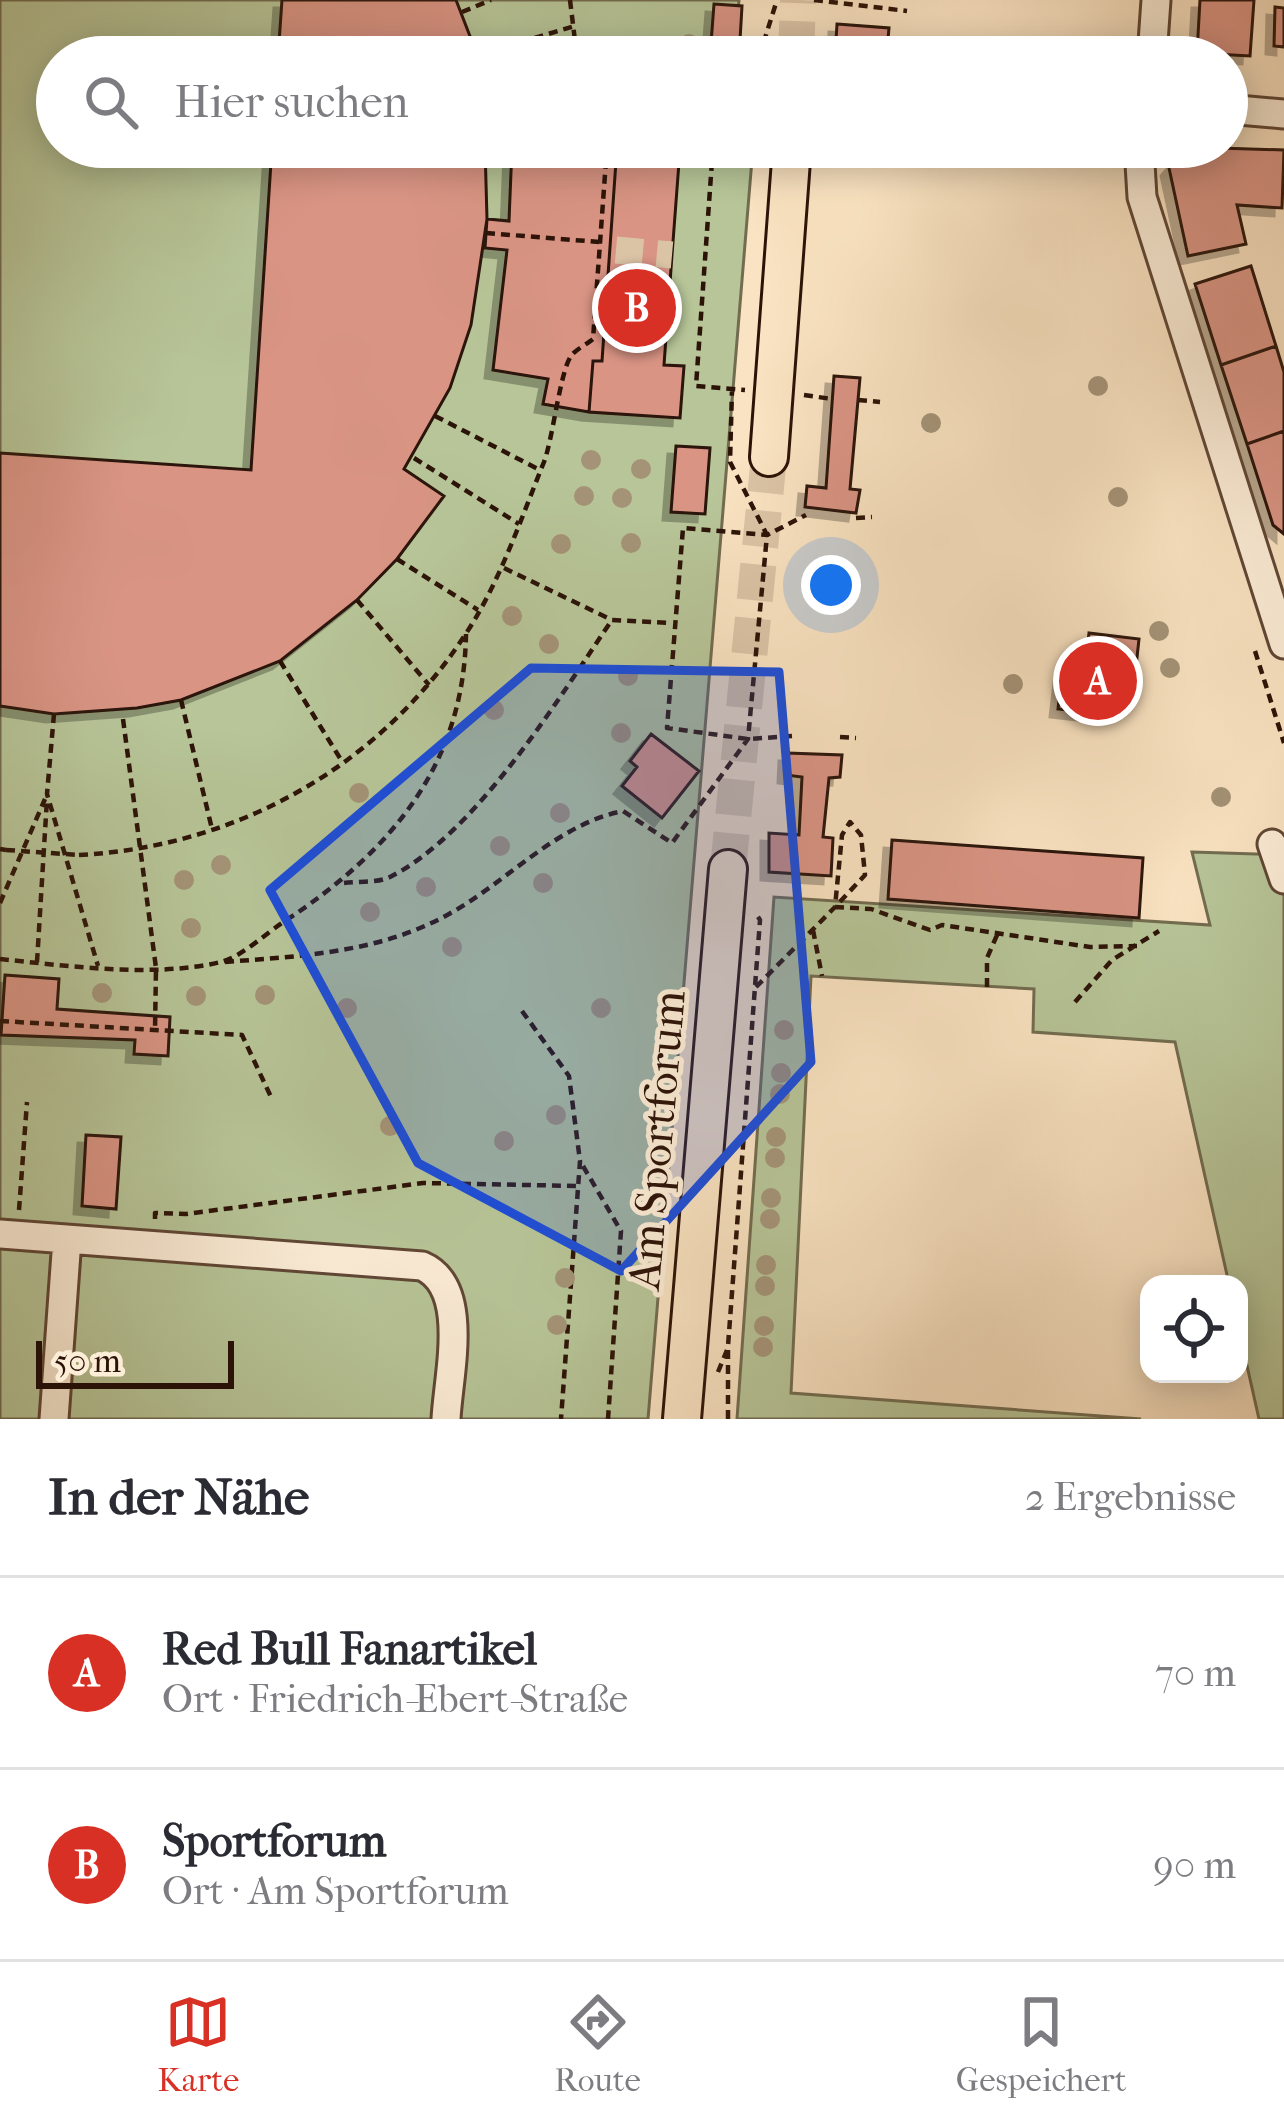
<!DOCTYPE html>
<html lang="de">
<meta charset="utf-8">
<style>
:root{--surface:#fff;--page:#f7f7f7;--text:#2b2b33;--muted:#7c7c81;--line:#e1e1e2;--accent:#d93025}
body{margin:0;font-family:"IM FELL French Canon",serif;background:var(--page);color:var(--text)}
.controls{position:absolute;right:36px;bottom:36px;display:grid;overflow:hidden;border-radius:24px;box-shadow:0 6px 30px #0003}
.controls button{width:108px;height:108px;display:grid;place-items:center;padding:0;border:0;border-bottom:3px solid var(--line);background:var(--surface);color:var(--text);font:60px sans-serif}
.scale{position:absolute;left:36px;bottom:30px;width:198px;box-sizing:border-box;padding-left:12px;border:6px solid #2c1308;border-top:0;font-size:33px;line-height:42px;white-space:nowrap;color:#2c1308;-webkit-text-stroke:9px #fcedd7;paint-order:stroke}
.you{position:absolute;left:831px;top:585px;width:42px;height:42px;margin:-30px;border:9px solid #fff;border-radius:50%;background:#1a73e8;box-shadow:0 0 0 18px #1a73e833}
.badge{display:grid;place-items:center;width:78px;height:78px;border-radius:50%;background:var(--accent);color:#fff;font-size:39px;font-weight:700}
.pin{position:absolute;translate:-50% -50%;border:6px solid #fff;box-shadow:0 3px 12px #0006}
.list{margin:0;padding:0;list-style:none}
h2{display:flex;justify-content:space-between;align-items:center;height:156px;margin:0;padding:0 48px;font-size:51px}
h2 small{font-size:39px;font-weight:400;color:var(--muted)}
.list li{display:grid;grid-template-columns:78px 1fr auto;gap:36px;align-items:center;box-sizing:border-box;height:192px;padding:0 48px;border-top:3px solid var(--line)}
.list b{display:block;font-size:45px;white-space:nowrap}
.list p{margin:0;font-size:39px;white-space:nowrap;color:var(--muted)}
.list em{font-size:39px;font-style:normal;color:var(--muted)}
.icon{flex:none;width:66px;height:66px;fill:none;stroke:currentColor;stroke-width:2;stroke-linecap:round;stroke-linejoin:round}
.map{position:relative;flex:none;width:1284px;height:1419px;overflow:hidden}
.search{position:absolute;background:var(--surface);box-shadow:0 6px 30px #0003;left:36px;right:36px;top:36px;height:132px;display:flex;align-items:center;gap:30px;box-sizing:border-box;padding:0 42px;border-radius:66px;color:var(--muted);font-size:45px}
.sheet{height:540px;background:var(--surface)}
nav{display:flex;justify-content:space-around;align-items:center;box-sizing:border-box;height:168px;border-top:3px solid var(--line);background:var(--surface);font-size:33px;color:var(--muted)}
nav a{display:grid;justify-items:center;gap:6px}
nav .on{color:var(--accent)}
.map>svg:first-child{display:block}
.green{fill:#b7c598;stroke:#726c50;stroke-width:3}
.building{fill:#d99484;stroke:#2c1308;stroke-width:3;filter:url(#shadow)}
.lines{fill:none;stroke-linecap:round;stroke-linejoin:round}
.minor-tunnel{stroke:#dbc4a6;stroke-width:27;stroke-dasharray:27 14;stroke-linecap:butt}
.major-tunnel{stroke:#dbc4a6;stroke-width:36;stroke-dasharray:36 18;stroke-linecap:butt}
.minor-casing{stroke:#604736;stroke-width:33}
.major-casing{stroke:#2c1308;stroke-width:42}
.path{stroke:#2c1308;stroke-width:4.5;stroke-dasharray:9 6;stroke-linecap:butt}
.minor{stroke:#fcedd7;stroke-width:27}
.major{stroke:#fae3c2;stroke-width:36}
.path-bridge{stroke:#2c1308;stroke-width:4.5;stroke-dasharray:9 6;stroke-linecap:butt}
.tree{fill:#a49377}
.marked{fill:#1d4ed8;fill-opacity:0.2;stroke:#1d4ed8;stroke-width:9;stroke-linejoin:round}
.labels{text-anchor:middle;stroke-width:10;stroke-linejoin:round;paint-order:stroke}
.street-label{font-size:45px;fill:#2c1308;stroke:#fcedd7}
</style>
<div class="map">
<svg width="1284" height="1419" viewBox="0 0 1284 1419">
<defs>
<filter id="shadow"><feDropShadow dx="-8" dy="8" stdDeviation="0" flood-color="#0004"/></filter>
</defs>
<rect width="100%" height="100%" fill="#fae3c2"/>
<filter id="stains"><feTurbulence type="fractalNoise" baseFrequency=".00167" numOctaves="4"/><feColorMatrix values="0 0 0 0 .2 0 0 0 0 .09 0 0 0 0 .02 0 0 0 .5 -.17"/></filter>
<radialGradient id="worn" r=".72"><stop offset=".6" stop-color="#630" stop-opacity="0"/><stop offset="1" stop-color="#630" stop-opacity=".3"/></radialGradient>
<path class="green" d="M0,0H739L734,57H57V147H753L648,1419H0Z
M1192,852L1284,855V1419H1259L1239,1330V1284H1229L1175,1042L1033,1032L1034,989L811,976L791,1393L1141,1419H737L774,897L1210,925Z"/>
<path class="building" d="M282,0H456L478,57H278Z
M1200,0H1254L1250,56L1197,53Z
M714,4L742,6L739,57H710Z
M1275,7L1284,8V47L1274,46Z
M837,24L889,28L887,50L879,48V57H835Z
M272,147H485L487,219L471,325L450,388L404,469L444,496L397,559L357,600L280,661L181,700L137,708L54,714L0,706V453L251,470Z
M512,147H617L602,361H593L589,412L543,404L548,379L493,370L507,250L485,248L487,219L509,221Z
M617,147H699L680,149L672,255L664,365L684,366L680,418L589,412L593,361H602Z
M1187,147L1284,150L1282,208L1237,205L1246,244L1188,256L1169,168Z
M1251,266L1276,346L1221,365L1195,284Z
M1276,346L1284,372V431L1247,444L1221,365Z
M834,376L860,378L850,489L860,490L856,513L805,507L807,486L826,488Z
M1284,431V534L1273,525L1247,444Z
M676,446L710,448L705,514L671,512Z
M1089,633L1139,639L1133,694L1114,692L1112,715L1058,709L1063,667L1085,670Z
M651,734L699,771L662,818L622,786L637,767L630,761Z
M787,753L842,755L840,777L829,778L823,837L833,838L831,876L769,872V833L799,835L802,777L786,775Z
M892,840L1143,858L1139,918L888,899Z
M5,975L59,979L57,1009L170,1017L168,1056L134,1054L135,1040L1,1035Z
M86,1135L121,1137L116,1209L82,1206Z"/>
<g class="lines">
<path class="minor-tunnel" d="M616,250L672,255"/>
<path class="major-tunnel" d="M796,57L798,0
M728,869L769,457"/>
<defs>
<path id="minor" d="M1152,57L1156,0
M1227,109L1284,114
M1139,147L1142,197L1284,644
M1272,844L1284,879
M0,1234L422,1266C471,1287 448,1376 446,1419
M54,1419L67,1239"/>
<path id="major" d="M769,457L792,147
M682,1419L728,869"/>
</defs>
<use href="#minor" class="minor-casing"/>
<use href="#major" class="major-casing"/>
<path class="path" d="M570,0L577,57
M814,0L907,11
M462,12L491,0
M477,55L575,26
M759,57L777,0
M713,147L696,386L745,390
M486,233L599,242
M804,395L832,399
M858,400L880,402
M435,416L540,470
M414,458L519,524
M856,518L872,517
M397,559L478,610
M504,568L612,620L672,623
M357,600L429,685
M1255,651L1284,743
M280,661L343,763
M181,700L212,829
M54,714L47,794L98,966
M123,719L156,968L155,1031
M792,736L748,739L667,728L683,528L767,535L806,515
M840,737L856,738
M0,849L6,850
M79,855C235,847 377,768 463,638C499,585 520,521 544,462C553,438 560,372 571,356C575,350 587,344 593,339L607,147
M344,883C358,881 378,883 390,877C477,833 558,699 612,620
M0,903L45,799
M835,907L871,909L930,930L942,925L1090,947L1137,946
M813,930L822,976
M0,959C69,966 152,978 221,962C241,957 264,935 282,923C388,854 464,767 466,634
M37,962L47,799
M225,962C302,956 379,953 449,914C507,882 557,824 623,811L672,843L748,739L767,535L730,462L732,389
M756,987L835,907L842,835L850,822L861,835L865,875L836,906
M987,987V958L997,935
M1075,1002L1112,960L1159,931
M522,1011L569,1076L580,1161L561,1419
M0,1021L242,1035L271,1097
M583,1166L621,1231L608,1419
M19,1210L27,1102
M155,1219V1213L186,1214L423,1183L580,1186
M718,1372L727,1350
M728,1419V1346L760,920L755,912"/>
<use href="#minor" class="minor"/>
<use href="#major" class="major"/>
<path class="path-bridge" d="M6,850L79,855"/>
</g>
<g class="tree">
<circle cx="689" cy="44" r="10"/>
<circle cx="1098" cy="386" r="10"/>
<circle cx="931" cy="423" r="10"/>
<circle cx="591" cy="460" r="10"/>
<circle cx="641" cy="469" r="10"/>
<circle cx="584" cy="496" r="10"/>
<circle cx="1118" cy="497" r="10"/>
<circle cx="622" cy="498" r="10"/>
<circle cx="631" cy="543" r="10"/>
<circle cx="561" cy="544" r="10"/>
<circle cx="512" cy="616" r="10"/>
<circle cx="1159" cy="631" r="10"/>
<circle cx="549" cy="644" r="10"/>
<circle cx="1170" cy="668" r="10"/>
<circle cx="628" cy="676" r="10"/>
<circle cx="1013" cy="684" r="10"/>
<circle cx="494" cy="710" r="10"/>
<circle cx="621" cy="733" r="10"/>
<circle cx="359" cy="793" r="10"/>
<circle cx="1221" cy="797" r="10"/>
<circle cx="560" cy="813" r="10"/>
<circle cx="500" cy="846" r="10"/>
<circle cx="221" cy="865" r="10"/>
<circle cx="184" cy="880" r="10"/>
<circle cx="543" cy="883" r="10"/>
<circle cx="426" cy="887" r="10"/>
<circle cx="370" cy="912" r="10"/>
<circle cx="191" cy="928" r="10"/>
<circle cx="452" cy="947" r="10"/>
<circle cx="102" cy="993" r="10"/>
<circle cx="265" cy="995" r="10"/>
<circle cx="196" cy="996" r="10"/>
<circle cx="347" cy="1008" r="10"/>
<circle cx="601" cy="1008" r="10"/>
<circle cx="784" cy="1030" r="10"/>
<circle cx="781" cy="1073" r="10"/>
<circle cx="780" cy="1094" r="10"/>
<circle cx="556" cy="1115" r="10"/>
<circle cx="390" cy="1126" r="10"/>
<circle cx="776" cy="1137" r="10"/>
<circle cx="504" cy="1141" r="10"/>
<circle cx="775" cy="1158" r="10"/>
<circle cx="771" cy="1198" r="10"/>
<circle cx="770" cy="1219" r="10"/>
<circle cx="766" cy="1265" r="10"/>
<circle cx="565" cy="1278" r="10"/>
<circle cx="765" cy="1286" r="10"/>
<circle cx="557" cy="1325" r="10"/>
<circle cx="764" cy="1326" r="10"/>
<circle cx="763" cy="1347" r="10"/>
</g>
<path class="marked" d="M531,668L779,672L811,1062L621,1271L418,1163L270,890Z"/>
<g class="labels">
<g class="street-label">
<text transform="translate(656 1140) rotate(-85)" y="16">Am Sportforum</text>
</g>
</g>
<rect width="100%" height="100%" filter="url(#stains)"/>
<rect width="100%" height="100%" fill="url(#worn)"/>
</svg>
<div class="controls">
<button><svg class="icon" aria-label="locate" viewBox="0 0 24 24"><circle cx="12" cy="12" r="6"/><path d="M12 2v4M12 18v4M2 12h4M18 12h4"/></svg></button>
</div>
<div class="scale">50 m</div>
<div class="you"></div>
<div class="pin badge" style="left:1098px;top:681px">A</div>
<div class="pin badge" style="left:637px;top:308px">B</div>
<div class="search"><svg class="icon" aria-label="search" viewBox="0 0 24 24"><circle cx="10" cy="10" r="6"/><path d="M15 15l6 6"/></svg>Hier suchen</div>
</div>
<section class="sheet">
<h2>In der Nähe<small>2 Ergebnisse</small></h2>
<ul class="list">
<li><span class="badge">A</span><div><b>Red Bull Fanartikel</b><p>Ort · Friedrich-Ebert-Straße</p></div><em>70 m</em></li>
<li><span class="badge">B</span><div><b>Sportforum</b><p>Ort · Am Sportforum</p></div><em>90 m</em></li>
</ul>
</section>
<nav>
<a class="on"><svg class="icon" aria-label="map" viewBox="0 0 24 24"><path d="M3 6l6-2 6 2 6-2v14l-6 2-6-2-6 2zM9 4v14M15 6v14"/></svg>Karte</a>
<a><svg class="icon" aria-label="directions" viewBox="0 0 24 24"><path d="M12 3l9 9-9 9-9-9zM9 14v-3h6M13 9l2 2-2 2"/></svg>Route</a>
<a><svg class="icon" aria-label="saved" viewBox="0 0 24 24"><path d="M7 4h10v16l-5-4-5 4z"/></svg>Gespeichert</a>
</nav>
